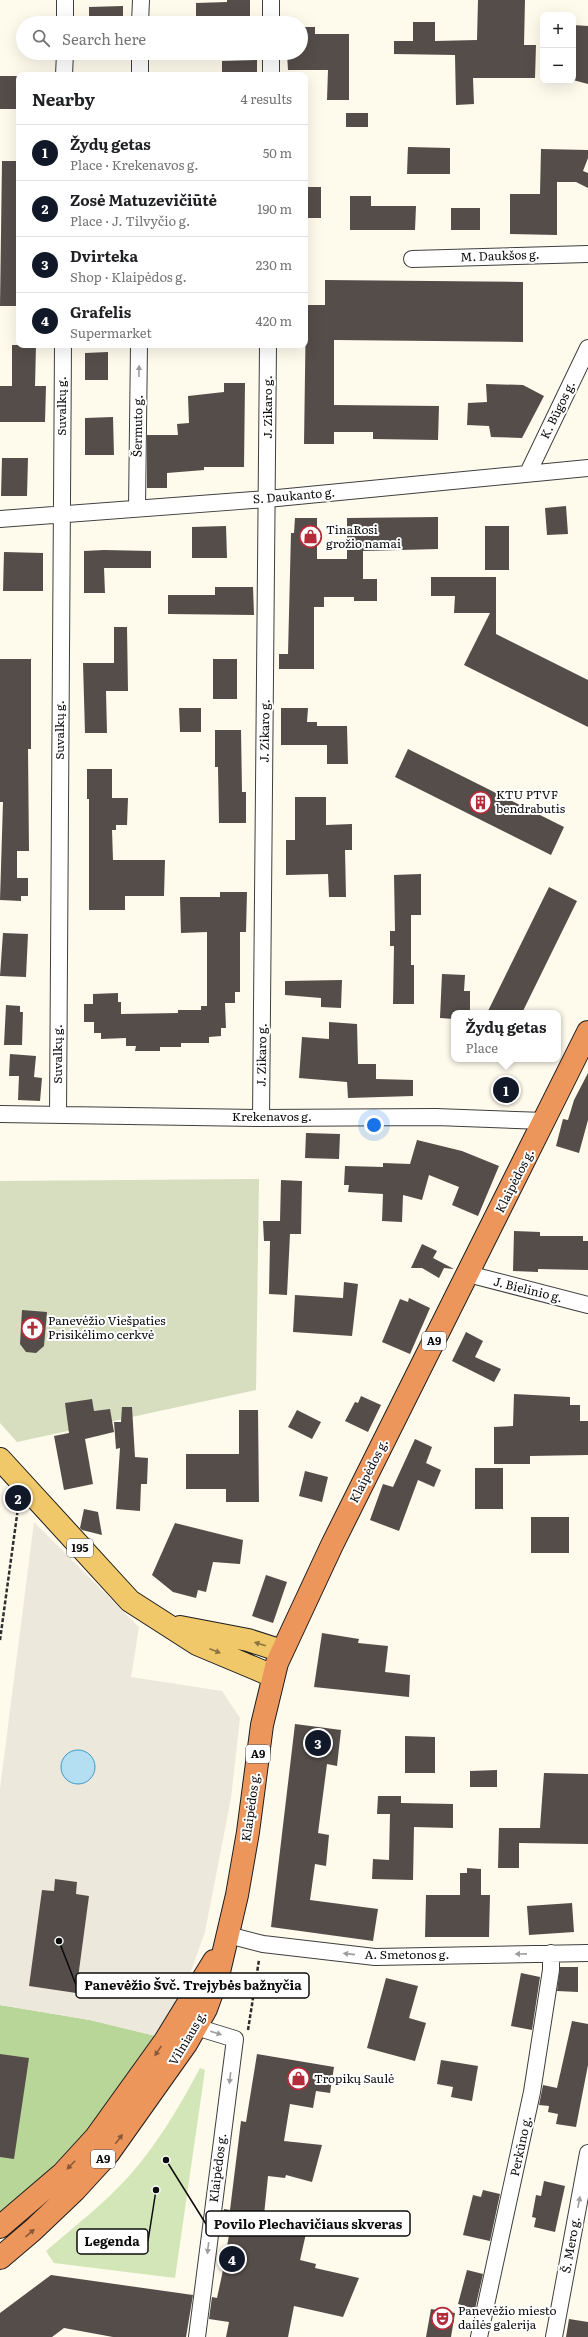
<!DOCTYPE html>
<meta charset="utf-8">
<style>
:root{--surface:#fff;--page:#f2f2f2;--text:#202124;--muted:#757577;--line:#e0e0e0;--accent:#111827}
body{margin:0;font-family:Literata,serif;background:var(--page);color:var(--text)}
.controls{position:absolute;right:12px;top:12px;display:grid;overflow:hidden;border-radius:8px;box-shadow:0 4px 16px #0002}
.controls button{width:36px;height:36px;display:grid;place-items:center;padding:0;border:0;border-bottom:1px solid var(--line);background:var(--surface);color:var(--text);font:20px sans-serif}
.you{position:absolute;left:374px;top:1125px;width:14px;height:14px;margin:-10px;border:3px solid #fff;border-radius:50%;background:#1a73e8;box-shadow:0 0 0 6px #1a73e833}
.badge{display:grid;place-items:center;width:26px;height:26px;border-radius:50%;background:var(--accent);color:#fff;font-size:13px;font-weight:700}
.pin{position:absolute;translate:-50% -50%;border:2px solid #fff;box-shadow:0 1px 4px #0006}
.popup{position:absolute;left:451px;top:1010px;width:110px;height:52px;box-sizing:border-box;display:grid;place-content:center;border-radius:8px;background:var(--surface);filter:drop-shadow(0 1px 3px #0005);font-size:13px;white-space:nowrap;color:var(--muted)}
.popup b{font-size:15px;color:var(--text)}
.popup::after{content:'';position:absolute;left:50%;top:100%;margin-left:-8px;border:8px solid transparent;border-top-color:var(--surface)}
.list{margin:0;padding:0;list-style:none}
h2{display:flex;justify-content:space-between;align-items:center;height:52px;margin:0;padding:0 16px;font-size:17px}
h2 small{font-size:13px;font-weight:400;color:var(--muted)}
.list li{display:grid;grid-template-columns:26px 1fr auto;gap:12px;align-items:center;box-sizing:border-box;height:56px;padding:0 16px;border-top:1px solid var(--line)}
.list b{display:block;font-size:15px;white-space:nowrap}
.list p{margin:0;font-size:13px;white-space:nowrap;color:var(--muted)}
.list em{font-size:13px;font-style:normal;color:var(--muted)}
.icon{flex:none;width:22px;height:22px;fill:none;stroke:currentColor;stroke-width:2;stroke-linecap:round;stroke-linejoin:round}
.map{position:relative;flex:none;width:588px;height:2337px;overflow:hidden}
.search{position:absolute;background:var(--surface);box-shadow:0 4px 16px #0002;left:16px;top:16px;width:292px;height:44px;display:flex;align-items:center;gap:10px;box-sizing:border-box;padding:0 14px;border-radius:22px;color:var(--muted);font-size:15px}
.panel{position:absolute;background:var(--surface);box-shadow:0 4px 16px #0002;left:16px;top:72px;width:292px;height:276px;border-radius:8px}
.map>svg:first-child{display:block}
.green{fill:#d3e6b8}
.forest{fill:#b8d698}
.cemetery{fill:#d6debf}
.plaza{fill:#ede8dc;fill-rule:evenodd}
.water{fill:#b4dff3;stroke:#3e98c6}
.building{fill:#544d49}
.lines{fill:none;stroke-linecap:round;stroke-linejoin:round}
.street-casing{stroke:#3f3f3f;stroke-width:18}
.primary-casing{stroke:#1d1d1d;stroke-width:24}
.highway-casing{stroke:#1d1d1d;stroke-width:24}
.path{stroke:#2e2e2e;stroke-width:2.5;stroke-dasharray:4 2;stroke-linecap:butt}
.street{stroke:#fff;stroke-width:16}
.primary{stroke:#f1c869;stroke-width:22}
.highway{stroke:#ed965c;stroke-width:22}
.oneway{fill:#9e9e9e}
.oneway2{fill:#8a733f}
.oneway3{fill:#885838}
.labels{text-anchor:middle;stroke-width:4;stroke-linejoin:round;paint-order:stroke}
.shield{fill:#fff;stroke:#555;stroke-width:1}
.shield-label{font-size:11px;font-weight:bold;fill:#0c0c0c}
.street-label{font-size:12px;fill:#0c0c0c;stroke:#fff}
.poi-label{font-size:12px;fill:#0c0c0c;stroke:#fff;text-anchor:start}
.leader{fill:none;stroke:#0c0c0c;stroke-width:1.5}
.callout-dot{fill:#0c0c0c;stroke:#fff;stroke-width:1.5}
.callout{fill:#fff;stroke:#0c0c0c;stroke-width:1.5}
.callout-label{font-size:13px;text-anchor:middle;font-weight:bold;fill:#0c0c0c}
</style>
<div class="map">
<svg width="588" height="2337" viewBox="0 0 588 2337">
<rect width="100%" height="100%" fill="#fefaec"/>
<path class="green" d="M200,2068L205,2070L175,2278L54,2263L46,2251C75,2226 105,2203 130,2175C158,2143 180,2106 200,2068Z"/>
<path class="forest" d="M0,2005L90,2020L160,2037C112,2106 64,2160 0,2214Z"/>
<path class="cemetery" d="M259,1179L256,1390L17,1442L0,1423V1181Z"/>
<path class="plaza" d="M34,1522L139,1627L131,1677L222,1691L240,1718L231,1798L205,1932L187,1982L160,2037L90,2020L0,2005V1789ZM56,1879L77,1882L76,1894L89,1896L76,1993L29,1986L42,1890L54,1891Z"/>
<path class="water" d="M61 1767a17 17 0 1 1 34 0a17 17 0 1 1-34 0Z"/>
<path class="building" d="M227,0H250V23H196V3L227,2Z
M478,0H525L524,45H536L535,78H473L474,104L456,105L455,55L394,54V41H413V22H435V41L477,40Z
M123,6V23H89V7Z
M573,25L588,26V84L573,80Z
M301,27H315V34H349V100H327L328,70H288L287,53H301Z
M257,60V75H222V61Z
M0,76H19V109H0Z
M346,113H368V127H346Z
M408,147L450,148V174H407Z
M541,149L588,150V158L583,171L588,173V188L576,182H557V235L510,234V194H540Z
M2,161H19V306H0Z
M305,187H321V218H305Z
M350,196H371V206H416L415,230H350Z
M451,208H480V230H451Z
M325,280L523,282V342L334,340V405L439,406L438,440L373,439V432H334V444H304L306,305H325Z
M12,345H36L35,386H46L45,422H0V386H12Z
M108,352V380H85V353Z
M224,383H245L244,467H204V470L167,473V488H147V435H178L177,424L189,423L188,396L224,392Z
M486,384L523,385L544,396L522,438L491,437L489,426L467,425L468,403L487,402Z
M113,417L114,455H85V418Z
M2,458H28L27,496H1Z
M566,506L568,534L547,535L545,508Z
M438,517V549L363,551V579H377V601H354V597H324V607H314V669H279V654H288L291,533H294L295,518H317V559H347V518Z
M226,526L227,558H192V527Z
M485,526H509V570H485Z
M104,550L151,551V568H104L105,593H84V551Z
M4,552L43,553V591H3Z
M431,577H496V634L588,680V727L464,665L490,613H454L455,596H431Z
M215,587H253L254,615L168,614V595H215Z
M114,627H127L128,691H106L107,733H85L83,663H114Z
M0,659H31V749H28L29,851H17V878H28V896H21V901L0,900L3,802H0Z
M213,659H237V699H213Z
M179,708H201V732H180Z
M281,708H308L307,722H317V726H347L348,764H327V745H281Z
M215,730H241L242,792H246V823H219L218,767H215Z
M408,749L564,827L551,855L395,777Z
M87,769H112V798H128L127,825H116V830H112L113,860H165L164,896H125V910H89V799H87Z
M295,797H326V825L352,824V850H345L346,897H329L328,874L286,875V840H295Z
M421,874V915H411V965H414V1004H393L394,946H390V931H395L394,875Z
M549,887L577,901L522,1013H487Z
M220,892H247L246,932H240V992H235V1003H225L226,1028H221V1036L209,1037V1043H181V1047H160V1051H135L136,1046H126V1038L101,1039V1033H94V1022H84V1004H93V994L118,993V1002H121V1014L178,1013V1010H201V1006H207V932L181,933L180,897H220Z
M3,933L28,934L26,977L0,976Z
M442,974L465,975L464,991H470V1013H454V1019L440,1018Z
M342,980L341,1008L321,1007V998L285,995V981Z
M6,1005L20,1006V1012H23L22,1045H4Z
M329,1022L357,1024L358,1064H376V1079L413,1080V1096L348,1098L347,1082L299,1078L302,1037L329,1039Z
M10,1054L36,1056L34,1077L42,1078L40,1101L18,1100L19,1076H9Z
M588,1073V1120L579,1153L556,1146L563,1119L568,1120L574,1100Z
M306,1133L340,1134L339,1159L305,1158Z
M417,1140L462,1151L499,1166L478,1216L452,1205L459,1187L429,1175L422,1200L403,1195L402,1222L382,1221L383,1194L348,1192L349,1185H344L345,1166L383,1167V1163L410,1164Z
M281,1180L302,1181L301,1234H290L287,1295L269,1294L270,1241H264L263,1221H280Z
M514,1231L540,1232V1236H583V1241H588V1270L538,1269V1272L513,1271Z
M422,1244L437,1251L433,1258L454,1269L444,1268L439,1278L422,1268H411Z
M344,1282L358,1284L352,1336L293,1332L295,1295L343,1298Z
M409,1298L430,1308L410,1354L382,1342L400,1299L408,1302Z
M22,1310L47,1312L44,1346L36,1353L26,1352L20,1344Z
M466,1332L483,1341L475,1357L501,1369L494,1382L452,1361Z
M514,1394L570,1397V1405H580V1421H588V1455L530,1456V1464H494V1427L513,1426Z
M361,1396L381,1405L368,1432L345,1421L355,1402L358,1403Z
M92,1399L94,1411L110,1409L114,1432L85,1439L93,1484L64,1490L54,1436L69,1433L65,1403Z
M122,1407H132L135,1457L148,1458L147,1484H141L140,1511L116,1509L120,1448L116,1449L114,1422H121Z
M239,1410H258L259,1502H226V1489H186V1454H239Z
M297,1410L321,1422L312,1439L288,1427Z
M415,1439L432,1447L426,1463L441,1470L434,1487L418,1480L399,1531L370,1520L383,1484L393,1487Z
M475,1468H503V1509H475Z
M305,1471L328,1477L322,1502L299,1496Z
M84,1509L98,1512L102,1535L82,1530L80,1528Z
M531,1517H569V1553H531Z
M175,1523L243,1540L240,1564L213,1562L206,1592L198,1590L196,1598L173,1592L152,1575Z
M266,1575L287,1582L273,1623L252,1616Z
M322,1633L359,1639L358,1643L388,1646L385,1672L410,1675L409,1697L314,1687Z
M295,1724L341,1730L337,1766L327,1764L318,1833L329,1835L326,1866L315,1864L310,1900L378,1909L373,1941L271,1927Z
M405,1736L435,1737V1773H405Z
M497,1770V1787H470V1771Z
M544,1773L588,1774V1844L519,1843V1868H498L499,1828H540Z
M378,1796H401V1803L453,1804V1828L414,1827L413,1880L372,1879L373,1859L389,1860L390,1814H377Z
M467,1868L481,1869V1895H490L489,1937H425L426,1895H460V1873H467Z
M55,1879L77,1882L76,1894L89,1896L76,1993L29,1986L42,1890L54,1891Z
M572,1903L574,1932L529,1935L527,1906Z
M560,1967H578V1992L557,1991Z
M521,1973L540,1977L532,2030L511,2026Z
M386,1978L418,1986L409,2018L426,2023L415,2061L367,2048Z
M572,2021L588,2024V2065L576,2127L556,2124L558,2114L548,2112L549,2106L539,2105L543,2085L557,2088Z
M0,2054L29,2058L14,2159L0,2157Z
M257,2054L334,2067L330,2093L316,2091L313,2108L290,2104L284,2141L322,2145L312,2182L286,2175L285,2178L268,2176L264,2215L289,2220L288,2225L307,2229L300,2260L316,2264L315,2268L359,2278L343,2317L294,2306L288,2337H226L229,2322L209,2319L212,2297L217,2298L222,2275L229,2235L220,2233L224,2209L230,2210L241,2121L246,2122Z
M441,2060L478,2066L472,2101L451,2097L453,2087L437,2084Z
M544,2181L565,2186L555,2232L534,2227L536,2218L532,2217L536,2195L541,2196Z
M483,2190L500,2194L490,2241L463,2235L473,2195L481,2197Z
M467,2270L483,2274L475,2309L458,2304Z
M51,2275L193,2295L186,2337H113L64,2328L52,2337H0V2313Z
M431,2309L455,2313L451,2337H426Z
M569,2319L588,2322V2337H566Z"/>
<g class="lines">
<defs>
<path id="street" d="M65,23V0
M140,23L141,0
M271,23V0
M64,75L65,53
M140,75V53
M271,75V53
M412,259L588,254
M528,473L588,348
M137,508L139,345
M0,519L267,499L588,468
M0,1114L261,1118L436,1117L545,1121
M58,1115L63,345
M261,1118L268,345
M468,1274L588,1305
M228,1935L263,1944L375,1957L588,1953
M186,2022L196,2027L235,2039L197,2337
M479,2337L532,2092L551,1970V1953
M554,2337L588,2153"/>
<path id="primary" d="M0,1459L130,1601L197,1644L273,1676
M180,1627L248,1640L282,1651"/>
<path id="highway" d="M0,2227L63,2173L96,2137L165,2041L214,1961
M0,2258L33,2230L75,2190L108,2154L186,2044L206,2009L218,1976L237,1895L248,1832L262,1725L277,1663L332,1545L588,1032"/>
</defs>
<use href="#street" class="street-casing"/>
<use href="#primary" class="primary-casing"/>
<use href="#highway" class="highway-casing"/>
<path class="path" d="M0,1640L18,1508
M248,2030L259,1960"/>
<use href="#street" class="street"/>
<use href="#primary" class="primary"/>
<use href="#highway" class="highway"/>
</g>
<defs><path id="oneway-solid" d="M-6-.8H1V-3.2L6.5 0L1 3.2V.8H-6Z"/></defs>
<g class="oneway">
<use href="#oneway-solid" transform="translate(139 371) rotate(-89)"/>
<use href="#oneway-solid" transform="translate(349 1954) rotate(-174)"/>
<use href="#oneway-solid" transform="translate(521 1954) rotate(179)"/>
<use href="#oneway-solid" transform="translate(216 2033) rotate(17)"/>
<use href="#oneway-solid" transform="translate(230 2078) rotate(97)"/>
<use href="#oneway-solid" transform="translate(579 2202) rotate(-79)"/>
<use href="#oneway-solid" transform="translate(208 2248) rotate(97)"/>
</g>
<g class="oneway2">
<use href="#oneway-solid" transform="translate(260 1644) rotate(-163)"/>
<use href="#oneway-solid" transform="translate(215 1651) rotate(21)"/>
</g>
<g class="oneway3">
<use href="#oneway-solid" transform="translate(158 2051) rotate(124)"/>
<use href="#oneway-solid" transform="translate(119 2139) rotate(-53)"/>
<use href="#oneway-solid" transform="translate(71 2165) rotate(134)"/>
<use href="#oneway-solid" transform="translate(30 2233) rotate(-41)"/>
</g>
<defs>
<symbol id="shop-ring" viewBox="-11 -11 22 22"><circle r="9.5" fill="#fff" stroke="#b42c3a" stroke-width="1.5"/><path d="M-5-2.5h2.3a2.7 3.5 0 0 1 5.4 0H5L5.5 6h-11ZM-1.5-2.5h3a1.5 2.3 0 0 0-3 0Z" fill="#b42c3a"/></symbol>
<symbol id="building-ring" viewBox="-11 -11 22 22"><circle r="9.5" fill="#fff" stroke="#b42c3a" stroke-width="1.5"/><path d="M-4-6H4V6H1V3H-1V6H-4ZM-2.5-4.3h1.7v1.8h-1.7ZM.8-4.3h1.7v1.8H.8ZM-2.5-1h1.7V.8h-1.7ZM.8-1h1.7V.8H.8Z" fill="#b42c3a"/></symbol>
<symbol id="church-ring" viewBox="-11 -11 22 22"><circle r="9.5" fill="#fff" stroke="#b42c3a" stroke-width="1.5"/><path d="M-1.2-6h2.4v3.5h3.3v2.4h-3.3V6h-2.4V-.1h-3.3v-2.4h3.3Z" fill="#b42c3a"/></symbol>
<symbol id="theatre-ring" viewBox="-11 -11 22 22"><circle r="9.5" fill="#fff" stroke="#b42c3a" stroke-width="1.5"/><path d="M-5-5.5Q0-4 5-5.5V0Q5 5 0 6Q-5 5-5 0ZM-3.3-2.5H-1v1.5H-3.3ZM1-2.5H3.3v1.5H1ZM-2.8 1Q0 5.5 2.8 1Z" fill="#b42c3a"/></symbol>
</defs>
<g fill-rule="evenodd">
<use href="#shop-ring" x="298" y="524" width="25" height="25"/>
<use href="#building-ring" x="468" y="790" width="25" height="25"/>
<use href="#church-ring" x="20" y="1316" width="25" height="25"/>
<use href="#shop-ring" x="286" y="2066" width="25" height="25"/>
<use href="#theatre-ring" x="430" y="2306" width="25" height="25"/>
</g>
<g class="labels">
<g class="shield">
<rect x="422" y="1332" width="24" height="18" rx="3"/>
<rect x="67" y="1539" width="26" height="18" rx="3"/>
<rect x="246" y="1745" width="24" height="18" rx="3"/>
<rect x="91" y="2150" width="24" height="18" rx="3"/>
</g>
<g class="shield-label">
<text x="434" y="1345">A9</text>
<text x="80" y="1552">195</text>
<text x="258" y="1758">A9</text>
<text x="103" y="2163">A9</text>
</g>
<g class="street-label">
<text transform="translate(500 256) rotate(-2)" y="4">M. Daukšos g.</text>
<text transform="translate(62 406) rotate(-90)" y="4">Suvalkų g.</text>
<text transform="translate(268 407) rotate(-90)" y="4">J. Zikaro g.</text>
<text transform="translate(558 410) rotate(-64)" y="4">K. Būgos g.</text>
<text transform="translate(138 426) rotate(-89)" y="4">Šermuto g.</text>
<text transform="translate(294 496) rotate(-5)" y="4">S. Daukanto g.</text>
<text transform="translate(60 730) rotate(-90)" y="4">Suvalkų g.</text>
<text transform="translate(265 731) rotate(-89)" y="4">J. Zikaro g.</text>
<text transform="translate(58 1054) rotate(-90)" y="4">Suvalkų g.</text>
<text transform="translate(262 1055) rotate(-89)" y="4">J. Zikaro g.</text>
<text x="272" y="1121">Krekenavos g.</text>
<text transform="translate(515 1181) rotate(-63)" y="4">Klaipėdos g.</text>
<text transform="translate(528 1290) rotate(14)" y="4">J. Bielinio g.</text>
<text transform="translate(369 1471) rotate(-63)" y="4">Klaipėdos g.</text>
<text transform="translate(251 1807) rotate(-82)" y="4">Klaipėdos g.</text>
<text x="407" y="1959">A. Smetonos g.</text>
<text transform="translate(188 2038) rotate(-59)" y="4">Vilniaus g.</text>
<text transform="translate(521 2146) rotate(-78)" y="4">Perkūno g.</text>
<text transform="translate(218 2168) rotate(-83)" y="4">Klaipėdos g.</text>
<text transform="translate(571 2245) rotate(-80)" y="4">Š. Mero g.</text>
</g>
<g class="poi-label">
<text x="326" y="534">TinaRosi<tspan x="326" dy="14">grožio namai</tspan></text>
<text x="496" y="799">KTU PTVF<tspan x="496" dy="14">bendrabutis</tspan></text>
<text x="48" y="1325">Panevėžio Viešpaties<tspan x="48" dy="14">Prisikėlimo cerkvė</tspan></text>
<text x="314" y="2083">Tropikų Saulė</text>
<text x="458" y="2315">Panevėžio miesto<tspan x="458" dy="14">dailės galerija</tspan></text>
</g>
</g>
<path class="leader" d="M59 1941L76 1985M166 2160L206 2224M156 2190L148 2241"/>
<g class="callout-dot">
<circle cx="59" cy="1941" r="4"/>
<circle cx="166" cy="2160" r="4"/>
<circle cx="156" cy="2190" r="4"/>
</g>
<g class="callout">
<rect x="76" y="1973" width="233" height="25" rx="4"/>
<rect x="206" y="2211" width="204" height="25" rx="4"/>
<rect x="77" y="2229" width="71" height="25" rx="4"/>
</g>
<g class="callout-label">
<text x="193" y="1990">Panevėžio Švč. Trejybės bažnyčia</text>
<text x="308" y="2229">Povilo Plechavičiaus skveras</text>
<text x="112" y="2246">Legenda</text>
</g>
</svg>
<div class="controls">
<button>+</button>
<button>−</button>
</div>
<div class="you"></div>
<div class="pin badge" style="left:506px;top:1090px">1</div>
<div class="popup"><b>Žydų getas</b>Place</div>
<div class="pin badge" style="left:18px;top:1498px">2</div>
<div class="pin badge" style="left:318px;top:1743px">3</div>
<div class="pin badge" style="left:232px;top:2259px">4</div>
<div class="search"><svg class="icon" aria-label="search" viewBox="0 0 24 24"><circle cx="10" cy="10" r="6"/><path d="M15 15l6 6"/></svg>Search here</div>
<section class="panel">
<h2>Nearby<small>4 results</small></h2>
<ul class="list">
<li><span class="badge">1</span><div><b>Žydų getas</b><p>Place · Krekenavos g.</p></div><em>50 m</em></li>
<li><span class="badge">2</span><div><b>Zosė Matuzevičiūtė</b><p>Place · J. Tilvyčio g.</p></div><em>190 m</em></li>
<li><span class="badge">3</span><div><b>Dvirteka</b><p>Shop · Klaipėdos g.</p></div><em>230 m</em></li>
<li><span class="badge">4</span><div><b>Grafelis</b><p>Supermarket</p></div><em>420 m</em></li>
</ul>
</section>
</div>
